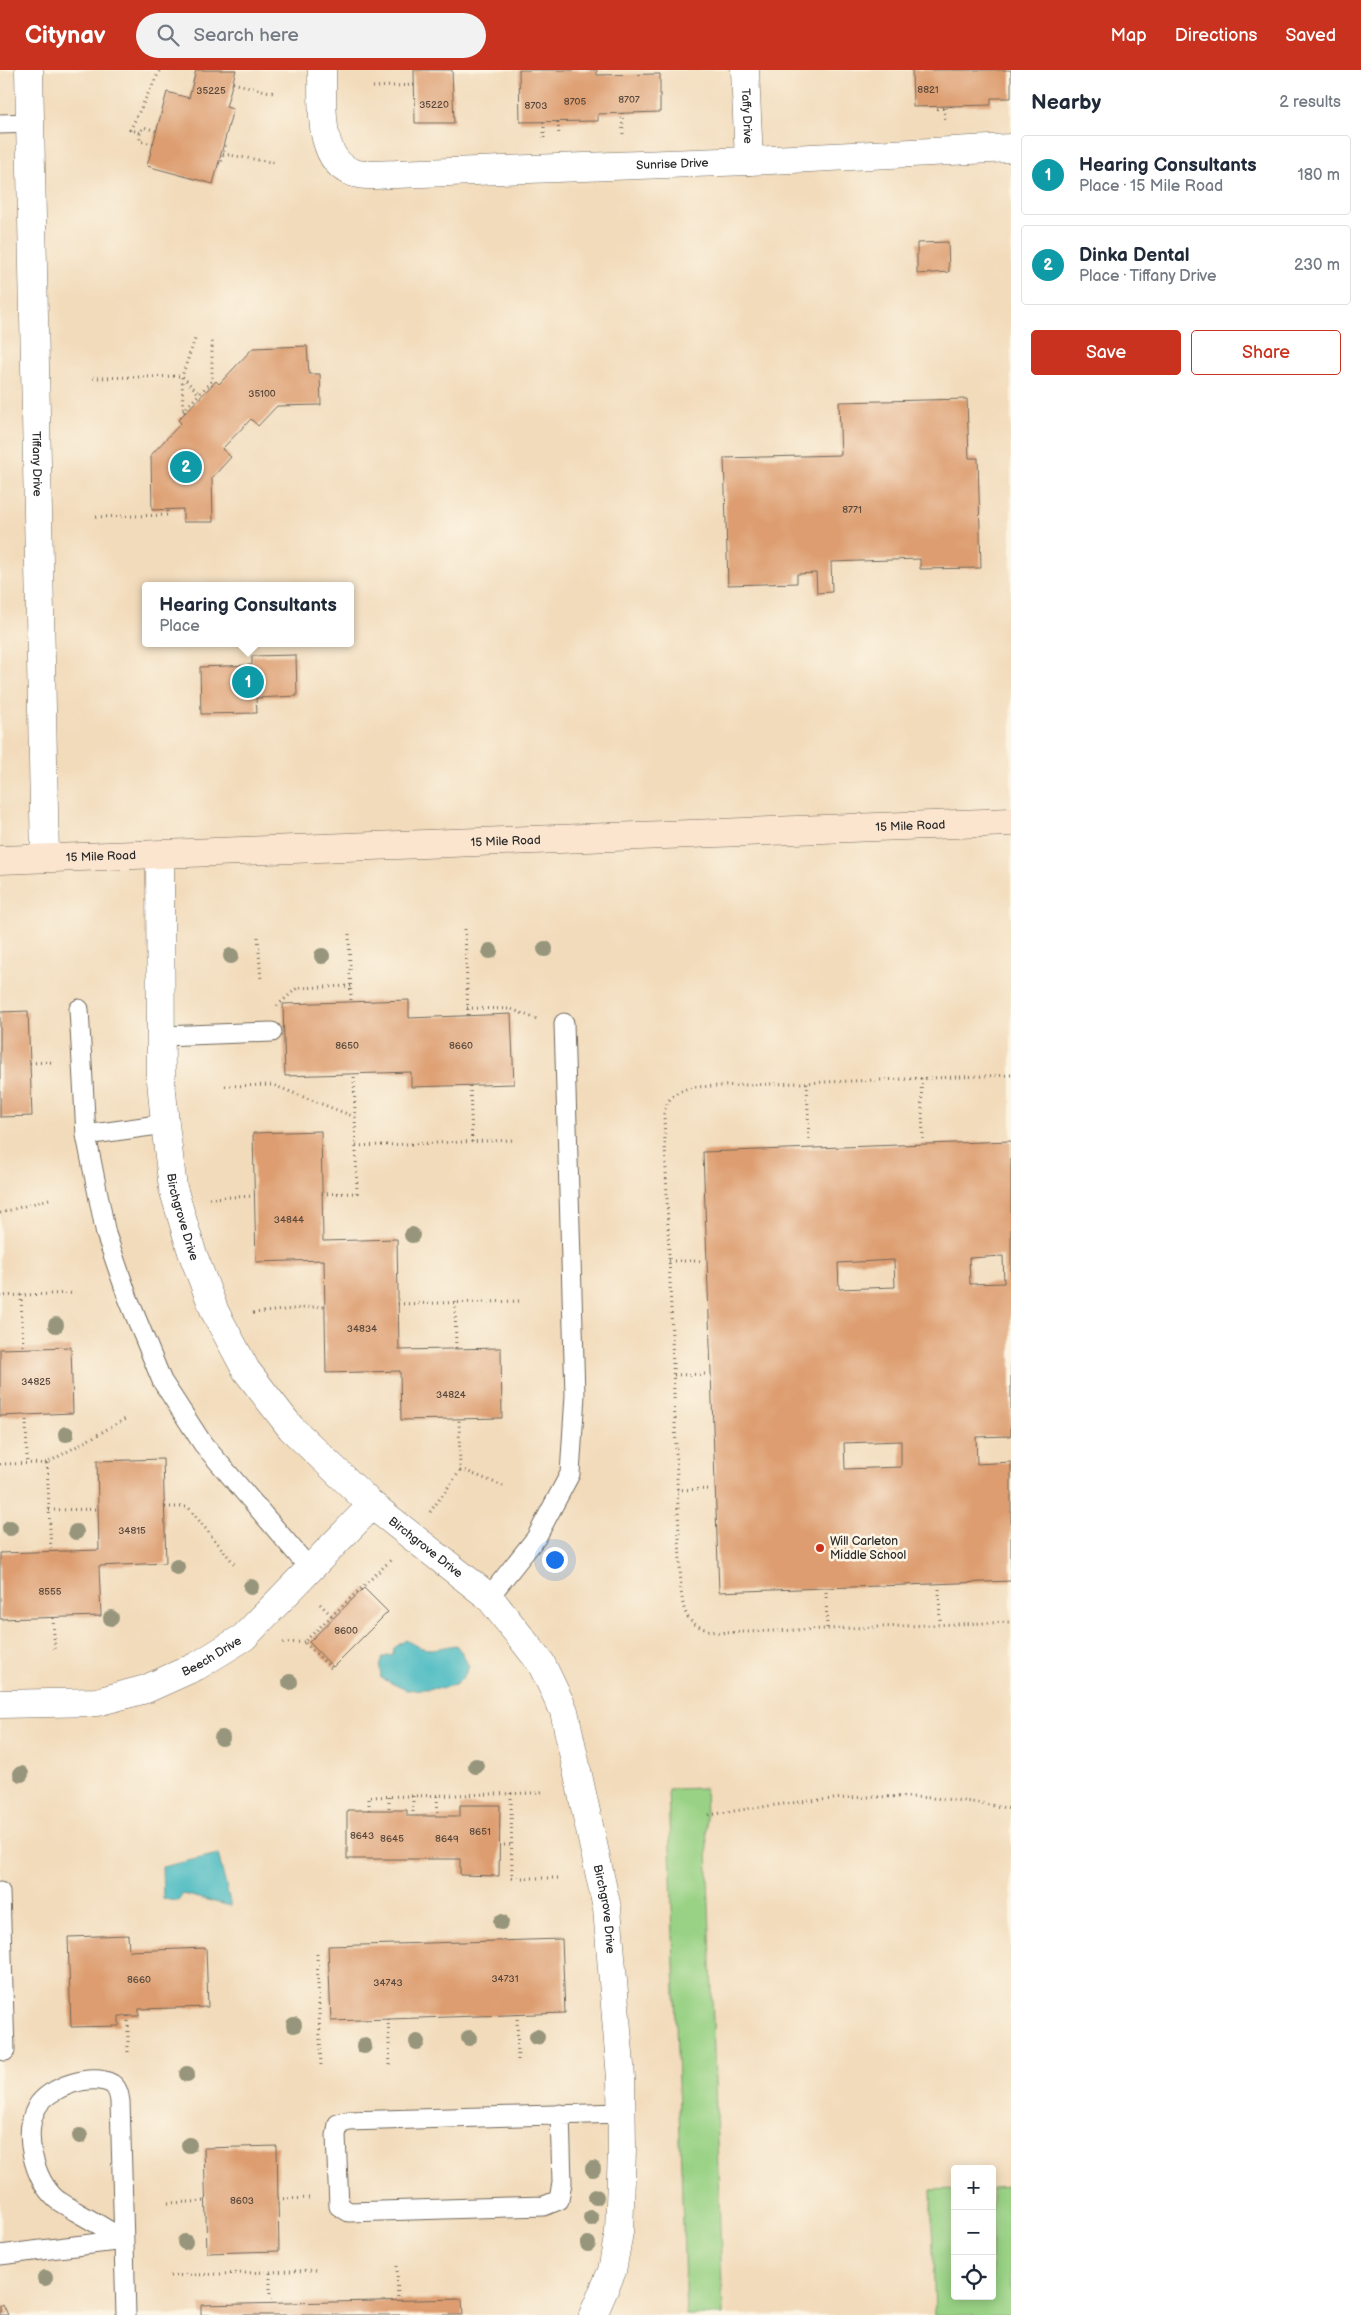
<!DOCTYPE html>
<meta charset="utf-8">
<style>
:root{--surface:#fff;--page:#f2f2f3;--text:#1f2937;--muted:#747a83;--line:#e0e1e3;--accent:#c8321e}
body{margin:0;font-family:"Balsamiq Sans",sans-serif;background:var(--page);color:var(--text)}
.controls{position:absolute;right:15px;bottom:15px;display:grid;overflow:hidden;border-radius:5px;box-shadow:0 2px 12px #0003}
.controls button{width:45px;height:45px;display:grid;place-items:center;padding:0;border:0;border-bottom:1px solid var(--line);background:var(--surface);color:var(--text);font:25px sans-serif}
.you{position:absolute;left:554px;top:1489px;width:18px;height:18px;margin:-12px;border:4px solid #fff;border-radius:50%;background:#1a73e8;box-shadow:0 0 0 8px #1a73e833}
.badge{display:grid;place-items:center;width:32px;height:32px;border-radius:50%;background:var(--accent);color:#fff;font-size:16px;font-weight:700}
.pin{position:absolute;translate:-50% -50%;border:2px solid #fff;box-shadow:0 1px 5px #0006}
.popup{position:absolute;left:142px;top:512px;width:212px;height:65px;box-sizing:border-box;display:grid;place-content:center;border-radius:5px;background:var(--surface);filter:drop-shadow(0 1px 4px #0005);font-size:16px;white-space:nowrap;color:var(--muted)}
.popup b{font-size:19px;color:var(--text)}
.popup::after{content:'';position:absolute;left:50%;top:100%;margin-left:-10px;border:10px solid transparent;border-top-color:var(--surface)}
.list{margin:0;padding:0;list-style:none}
h2{display:flex;justify-content:space-between;align-items:center;height:65px;margin:0;padding:0 20px;font-size:21px}
h2 small{font-size:16px;font-weight:400;color:var(--muted)}
.list li{display:grid;grid-template-columns:32px 1fr auto;gap:15px;align-items:center;box-sizing:border-box;height:80px;margin:0 10px 10px;padding:0 10px;border:1px solid var(--line);border-radius:5px}
.list b{display:block;font-size:19px;white-space:nowrap}
.list p{margin:0;font-size:16px;white-space:nowrap;color:var(--muted)}
.list em{font-size:16px;font-style:normal;color:var(--muted)}
.actions{display:flex;gap:10px;padding:15px 20px}
.actions a{flex:1;padding:11px 0;border:1px solid var(--accent);border-radius:5px;text-align:center;font-size:18px;color:var(--accent)}
.actions .main{background:var(--accent);color:#fff}
.icon{flex:none;width:28px;height:28px;fill:none;stroke:currentColor;stroke-width:2;stroke-linecap:round;stroke-linejoin:round}
.map{position:relative;flex:none;width:1011px;height:2245px;overflow:hidden}
header{display:flex;align-items:center;gap:30px;box-sizing:border-box;height:70px;padding:0 25px;background:var(--accent);color:#fff}
header strong{font-size:24px}
nav{display:flex;gap:28px;margin-inline-start:auto;font-size:18px}
.search{width:350px;height:45px;background:var(--page);display:flex;align-items:center;gap:12px;box-sizing:border-box;padding:0 18px;border-radius:28px;color:var(--muted);font-size:19px}
main{display:flex}
aside{flex:1;background:var(--surface)}
.map>svg:first-child{display:block}
.green{fill:#99d285;stroke:#627e58}
.water{fill:#4dbcc3;stroke:#3c7477}
.building{fill:#dd9d70;fill-rule:evenodd}
.lines{fill:none;stroke-linecap:round;stroke-linejoin:round}
.lane-casing{stroke:#71695d;stroke-width:21}
.street-casing{stroke:#71695d;stroke-width:29}
.secondary-casing{stroke:#71695d;stroke-width:29}
.path{stroke:#71695d;stroke-width:3;stroke-dasharray:1 4;stroke-linecap:butt}
.lane{stroke:#fff;stroke-width:19}
.street{stroke:#fff;stroke-width:28}
.secondary{stroke:#fbe5cf;stroke-width:28}
.tree{fill:#97967b}
.poi-dot{fill:#c8321e;stroke:#fcf5e5;stroke-width:2}
.labels{text-anchor:middle;stroke-width:5;stroke-linejoin:round;paint-order:stroke}
.number-label{font-size:10px;fill:#58483c}
.street-label{font-size:12px;fill:#2b2b2b;stroke:#fcf5e5}
.poi-label{font-size:12px;fill:#2b2b2b;stroke:#fcf5e5;text-anchor:start}
</style>
<header>
<strong>Citynav</strong>
<div class="search"><svg class="icon" aria-label="search" viewBox="0 0 24 24"><circle cx="10" cy="10" r="6"/><path d="M15 15l6 6"/></svg>Search here</div>
<nav><a>Map</a><a>Directions</a><a>Saved</a></nav>
</header>
<main>
<div class="map">
<svg width="1011" height="2245" viewBox="0 0 1011 2245">
<rect width="100%" height="100%" fill="#fcf5e5"/>
<filter id="ink" filterUnits="userSpaceOnUse"><feTurbulence type="fractalNoise" baseFrequency=".02" numOctaves="2"/><feDisplacementMap in="SourceGraphic" scale="10" xChannelSelector="R" yChannelSelector="G"/><feConvolveMatrix kernelMatrix="1 2 1 2 8 2 1 2 1" color-interpolation-filters="sRGB"/></filter>
<filter id="wash" filterUnits="userSpaceOnUse"><feTurbulence type="fractalNoise" baseFrequency=".0096" numOctaves="4" result="noise"/><feDisplacementMap in="SourceGraphic" scale="20" xChannelSelector="R" yChannelSelector="G"/><feGaussianBlur stdDeviation="1.12" result="paint"/><feColorMatrix in="noise" values="0 0 0 0 0 0 0 0 0 0 0 0 0 0 0 0 0 1.4 0 .05"/><feComposite in="paint" operator="in"/></filter>
<g filter="url(#wash)">
<rect width="100%" height="100%" fill="#f2dbbb"/>
<path class="green" d="M705,1718L723,2245H686L668,1719Z
M1011,2117V2245H935L931,2120L955,2119V2226H992V2118Z"/>
<path class="water" d="M406,1570C427,1584 434,1578 456,1575L463,1584L469,1597L463,1608L455,1615L440,1618L406,1620L381,1608L380,1598L383,1587L393,1585L394,1578Z
M218,1784L231,1836L183,1824L178,1831L163,1829L162,1797Z"/>
<g id="blocks">
<path class="building" d="M196,0H236L226,37L233,39L213,114L147,96L167,22L189,28Z
M414,0H452L454,53H415Z
M519,0H597V5L660,4V42L598,44V51L520,52Z
M912,0H1011V28H991V35L913,37Z
M948,172L949,202L917,204V173Z
M307,276L309,304H320L321,335L277,336L258,356L251,349L222,379L231,387L212,408L213,452H183V439L152,440L151,385L181,353L178,350L216,311L219,314L253,278Z
M967,329L969,388H978L981,498L920,499V489L831,492L832,522L817,523L816,503L797,504V513L728,515L724,388L841,385L839,332Z
M296,585L297,626L256,628L257,643L201,644L200,597L252,595V586Z
M409,930V948L511,944L514,1014L411,1017V1002L285,1006L283,934Z
M28,941L32,1046L0,1047V942Z
M321,1061L323,1171L397,1169L399,1280L501,1278L502,1348L401,1350L400,1301L326,1303L324,1190L256,1192L253,1063Z
M1011,1071V1366L976,1367L977,1394L1011,1392V1511L719,1522L703,1082ZM1003,1186L1004,1213L970,1214L969,1188ZM894,1190L895,1217L839,1219L838,1193ZM901,1371V1397L845,1399L844,1373Z
M71,1277L73,1343L0,1346V1279Z
M163,1389L166,1493L99,1496L101,1546L0,1549V1483L99,1480L97,1391Z
M364,1518L388,1542L333,1597L309,1572Z
M460,1735H500L499,1806L460,1805V1789H347V1740H407V1746H460Z
M128,1865L129,1881L206,1878L208,1937L139,1939V1946H119V1956L71,1957L68,1867Z
M562,1869L565,1943L331,1951L328,1876Z
M277,2076L279,2181L207,2183L204,2078Z
M462,2229L463,2245H201V2235Z
M3,2234L8,2245H0V2236Z"/>
</g>
</g>
<g filter="url(#ink)">
<use href="#blocks" fill-opacity="0" stroke="#71695d" stroke-width="1"/>
<g class="lines">
<defs>
<path id="lane" d="M0,54L31,53
M79,939L86,1065L106,1164L128,1228L162,1311L203,1374L310,1499
M162,966L272,962
M86,1065L165,1054
M489,1527L536,1468L570,1404L575,1325L564,953
M0,1822L5,1981
M560,2044L562,2112L559,2130L544,2136L349,2142L339,2136L336,2066L338,2054L349,2051L622,2043
M124,2170C108,2160 91,2150 75,2141C69,2137 61,2133 56,2129C34,2109 22,2063 37,2037C48,2017 93,2002 112,2014C118,2018 119,2025 120,2031L126,2245
M0,2185L124,2170"/>
<g id="street">
<path id="s1" d="M29,0L45,788"/>
<path id="s2" d="M322,0C323,31 316,91 354,103C366,107 383,104 396,104L749,91L1011,78"/>
<path id="s3" d="M745,0L749,91"/>
<path id="s4" d="M160,785L161,1010L165,1054L173,1118L192,1182L215,1242L246,1300L291,1358L372,1435L489,1527L541,1593L564,1641L607,1838L621,2008L622,2080L619,2162L612,2201L593,2245"/>
<path id="s5" d="M0,1634L97,1632L146,1619L197,1596L244,1567L372,1435"/>
</g>
<g id="secondary">
<path id="s6" d="M0,790L1011,752"/>
</g>
</defs>
<use href="#lane" class="lane-casing"/>
<use href="#street" class="street-casing"/>
<use href="#secondary" class="secondary-casing"/>
<path class="path" d="M233,13L274,23
M373,17L414,15
M935,36V39L951,38V36
M944,38L945,50
M622,43L623,65
M544,52V69
M558,52L559,66
M140,62L130,60L160,0
M153,74L140,71V62L144,57L156,61
M223,84L277,93
M219,93L221,94L225,76H223
M93,308L182,306L199,324
M183,341L212,311V268
M185,342L183,341L182,306L195,269
M96,447L168,445L167,439
M465,859L468,945
M349,864L351,932
M258,867L261,911
M277,936L297,918L351,916
M467,938L511,939L539,950
M30,993L54,992
M1011,1005L693,1017C676,1021 667,1027 664,1044L681,1520C684,1549 689,1556 719,1563L1011,1552
M921,1008L923,1069
M807,1013L809,1072
M225,1016L273,1015L355,1047
M470,1016L472,1072
M356,1076L515,1070
M322,1124L357,1123L354,1004
M209,1128L255,1126
M0,1143L49,1129
M669,1191H702
M21,1225L23,1278
M0,1226L75,1223
M455,1232L456,1279
M398,1234L520,1231
M253,1243L324,1236
M674,1305L707,1304
M26,1345L27,1394
M47,1393L51,1481
M0,1394L47,1393L127,1348
M460,1401H466L503,1416
M677,1420L712,1419
M165,1437H188L236,1496
M49,1440L98,1439
M430,1442L460,1401L459,1349
M939,1519L940,1554
M826,1522L827,1559
M320,1534L334,1548
M53,1548L55,1582
M283,1573L304,1572
M331,1598L304,1572L391,1490
M511,1723L512,1808H560
M413,1726V1746
M437,1726L438,1746
M389,1727V1740
M369,1740V1727L536,1723L545,1721
M709,1745C812,1728 908,1717 1011,1739
M499,1775H511
M317,1884L321,1997
M517,1944L518,1990
M128,1946V1984
M388,1949L390,1995
M278,2129L312,2128
M168,2133L206,2131
M397,2196L398,2230
M270,2203V2233
M170,2206L317,2200"/>
<use href="#lane" class="lane"/>
<use href="#street" class="street"/>
<use href="#secondary" class="secondary"/>
</g>
<g class="tree">
<circle cx="545" cy="879" r="8"/>
<circle cx="490" cy="881" r="8"/>
<circle cx="231" cy="886" r="8"/>
<circle cx="322" cy="886" r="8"/>
<circle cx="412" cy="1165" r="8"/>
<circle cx="56" cy="1255" r="8"/>
<circle cx="66" cy="1364" r="8"/>
<circle cx="10" cy="1458" r="8"/>
<circle cx="76" cy="1462" r="8"/>
<circle cx="177" cy="1497" r="8"/>
<circle cx="251" cy="1517" r="8"/>
<circle cx="111" cy="1548" r="8"/>
<circle cx="290" cy="1612" r="8"/>
<circle cx="222" cy="1668" r="8"/>
<circle cx="476" cy="1696" r="8"/>
<circle cx="21" cy="1704" r="8"/>
<circle cx="501" cy="1852" r="8"/>
<circle cx="294" cy="1955" r="8"/>
<circle cx="537" cy="1967" r="8"/>
<circle cx="469" cy="1968" r="8"/>
<circle cx="417" cy="1972" r="8"/>
<circle cx="364" cy="1976" r="8"/>
<circle cx="187" cy="2004" r="8"/>
<circle cx="80" cy="2066" r="8"/>
<circle cx="189" cy="2075" r="8"/>
<circle cx="593" cy="2099" r="8"/>
<circle cx="596" cy="2127" r="8"/>
<circle cx="591" cy="2148" r="8"/>
<circle cx="185" cy="2172" r="8"/>
<circle cx="588" cy="2174" r="8"/>
<circle cx="45" cy="2208" r="8"/>
</g>
</g>
<circle class="poi-dot" cx="820" cy="1478" r="5"/>
<g class="labels">
<g class="number-label">
<text x="928" y="23">8821</text>
<text x="211" y="24">35225</text>
<text x="629" y="33">8707</text>
<text x="575" y="35">8705</text>
<text x="434" y="38">35220</text>
<text x="536" y="39">8703</text>
<text x="262" y="327">35100</text>
<text x="852" y="443">8771</text>
<text x="347" y="979">8650</text>
<text x="461" y="979">8660</text>
<text x="289" y="1153">34844</text>
<text x="362" y="1262">34834</text>
<text x="36" y="1315">34825</text>
<text x="451" y="1328">34824</text>
<text x="132" y="1464">34815</text>
<text x="50" y="1525">8555</text>
<text x="346" y="1564">8600</text>
<text x="480" y="1765">8651</text>
<text x="362" y="1769">8643</text>
<text x="392" y="1772">8645</text>
<text x="447" y="1772">8649</text>
<text x="505" y="1912">34731</text>
<text x="139" y="1913">8660</text>
<text x="388" y="1916">34743</text>
<text x="242" y="2134">8603</text>
</g>
<g class="street-label">
<text dy="4" stroke="none"><textPath href="#s3" startOffset="46">Taffy Drive</textPath></text>
<text dy="4" stroke="none"><textPath href="#s2" startOffset="434">Sunrise Drive</textPath></text>
<text dy="4" stroke="none"><textPath href="#s1" startOffset="394">Tiffany Drive</textPath></text>
<text dy="4" stroke="none"><textPath href="#s6" startOffset="911">15 Mile Road</textPath></text>
<text dy="4" stroke="none"><textPath href="#s6" startOffset="506">15 Mile Road</textPath></text>
<text dy="4" stroke="none"><textPath href="#s6" startOffset="101">15 Mile Road</textPath></text>
<text dy="4" stroke="none"><textPath href="#s4" startOffset="364">Birchgrove Drive</textPath></text>
<text dy="4" stroke="none"><textPath href="#s4" startOffset="784">Birchgrove Drive</textPath></text>
<text dy="4" stroke="none"><textPath href="#s5" startOffset="221">Beech Drive</textPath></text>
<text dy="4" stroke="none"><textPath href="#s4" startOffset="1204">Birchgrove Drive</textPath></text>
</g>
<g class="poi-label">
<text x="830" y="1475">Will Carleton<tspan x="830" dy="14">Middle School</tspan></text>
</g>
</g>
</svg>
<div class="controls">
<button>+</button>
<button>−</button>
<button><svg class="icon" aria-label="locate" viewBox="0 0 24 24"><circle cx="12" cy="12" r="6"/><path d="M12 2v4M12 18v4M2 12h4M18 12h4"/></svg></button>
</div>
<div class="you"></div>
<div class="pin badge" style="left:248px;top:612px;background:#0f9aa8">1</div>
<div class="popup"><b>Hearing Consultants</b>Place</div>
<div class="pin badge" style="left:186px;top:397px;background:#0f9aa8">2</div>
</div>
<aside>
<h2>Nearby<small>2 results</small></h2>
<ul class="list">
<li><span class="badge" style="background:#0f9aa8">1</span><div><b>Hearing Consultants</b><p>Place · 15 Mile Road</p></div><em>180 m</em></li>
<li><span class="badge" style="background:#0f9aa8">2</span><div><b>Dinka Dental</b><p>Place · Tiffany Drive</p></div><em>230 m</em></li>
</ul>
<div class="actions"><a class="main">Save</a><a>Share</a></div>
</aside>
</main>
